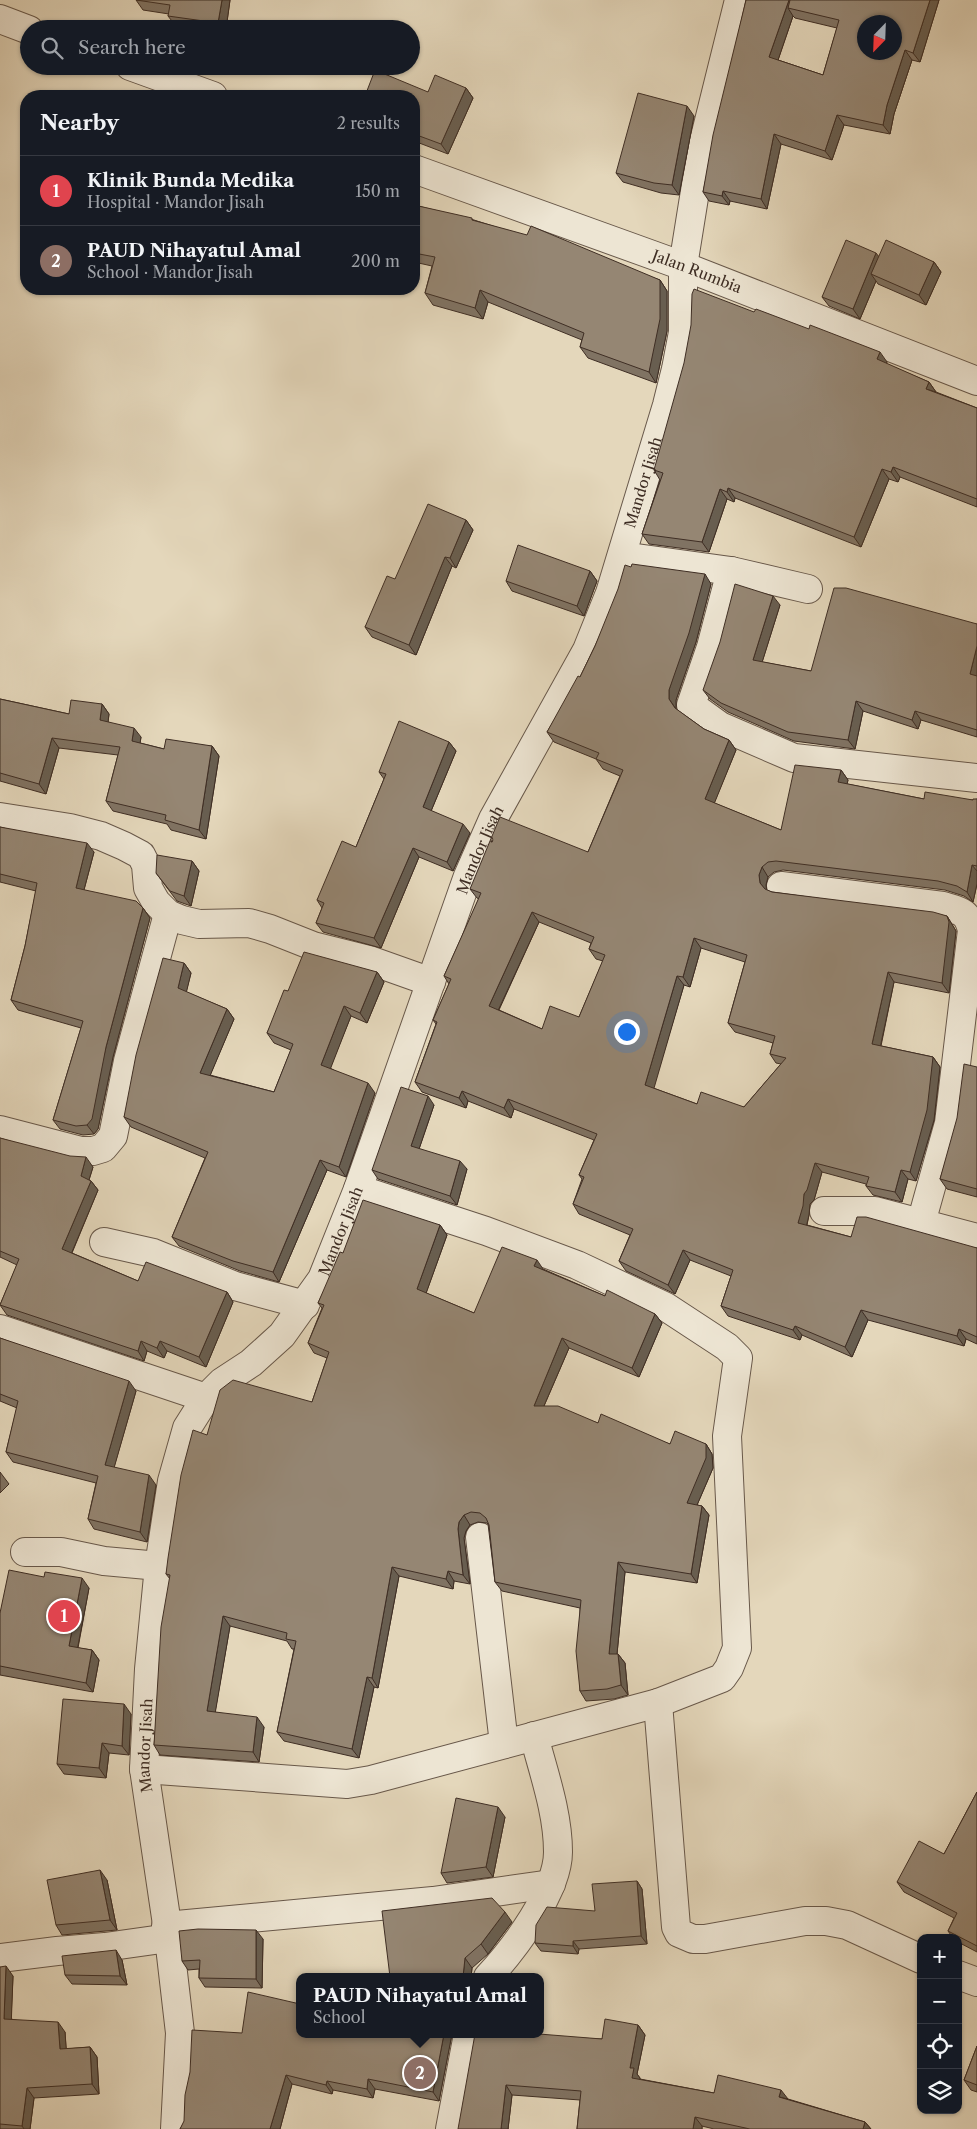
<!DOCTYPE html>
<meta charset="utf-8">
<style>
:root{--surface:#171b24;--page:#20242c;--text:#f1f3f6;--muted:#9ea1a6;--line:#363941;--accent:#0b8043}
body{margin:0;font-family:"Libre Caslon Text",serif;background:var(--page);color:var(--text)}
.controls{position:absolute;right:15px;bottom:15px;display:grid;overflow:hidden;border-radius:10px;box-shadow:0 1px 4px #0004}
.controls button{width:45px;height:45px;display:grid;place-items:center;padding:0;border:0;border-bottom:1px solid var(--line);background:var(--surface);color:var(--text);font:25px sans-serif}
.compass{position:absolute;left:857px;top:15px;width:45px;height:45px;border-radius:50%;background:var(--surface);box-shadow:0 1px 4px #0004;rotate:203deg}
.you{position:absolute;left:626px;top:1031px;width:18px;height:18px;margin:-12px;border:4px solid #fff;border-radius:50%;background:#1a73e8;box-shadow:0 0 0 8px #1a73e833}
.badge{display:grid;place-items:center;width:32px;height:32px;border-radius:50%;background:var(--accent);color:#fff;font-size:16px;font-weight:700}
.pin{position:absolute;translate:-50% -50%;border:2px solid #fff;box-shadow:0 1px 5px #0006}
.popup{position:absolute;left:296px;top:1973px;width:248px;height:65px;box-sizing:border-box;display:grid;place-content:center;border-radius:10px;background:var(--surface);filter:drop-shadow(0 1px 4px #0005);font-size:16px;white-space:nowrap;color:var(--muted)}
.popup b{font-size:19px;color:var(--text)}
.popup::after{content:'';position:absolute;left:50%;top:100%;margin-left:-10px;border:10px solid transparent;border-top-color:var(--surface)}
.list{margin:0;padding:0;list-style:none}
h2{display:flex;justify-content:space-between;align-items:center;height:65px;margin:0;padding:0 20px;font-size:21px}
h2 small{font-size:16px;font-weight:400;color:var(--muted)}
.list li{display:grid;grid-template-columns:32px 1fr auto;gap:15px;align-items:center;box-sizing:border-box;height:70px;padding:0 20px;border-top:1px solid var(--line)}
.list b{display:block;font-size:19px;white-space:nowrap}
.list p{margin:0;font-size:16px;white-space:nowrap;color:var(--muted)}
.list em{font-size:16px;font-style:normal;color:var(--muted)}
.icon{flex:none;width:28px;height:28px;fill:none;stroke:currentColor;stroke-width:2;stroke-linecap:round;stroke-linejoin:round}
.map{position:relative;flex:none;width:977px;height:2129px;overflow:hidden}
.search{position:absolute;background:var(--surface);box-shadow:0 1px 4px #0004;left:20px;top:20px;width:400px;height:55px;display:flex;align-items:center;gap:12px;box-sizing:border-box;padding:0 18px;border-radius:28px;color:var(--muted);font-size:19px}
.panel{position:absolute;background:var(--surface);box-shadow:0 1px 4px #0004;left:20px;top:90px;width:400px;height:205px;border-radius:20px}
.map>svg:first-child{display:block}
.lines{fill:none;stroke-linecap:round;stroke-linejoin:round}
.minor-casing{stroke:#68584a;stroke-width:30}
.minor{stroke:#ede5d3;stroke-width:28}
.wall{fill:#807363;stroke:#3f2e24;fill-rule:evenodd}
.shaded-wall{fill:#685e50;stroke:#3f2e24}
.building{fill:#958673;stroke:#3f2e24;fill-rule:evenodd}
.labels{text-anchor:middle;stroke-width:4;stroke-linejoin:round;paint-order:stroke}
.street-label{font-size:15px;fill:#3f2e24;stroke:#ede5d3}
</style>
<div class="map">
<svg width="977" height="2129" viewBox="0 0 977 2129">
<rect width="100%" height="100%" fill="#e4d7bb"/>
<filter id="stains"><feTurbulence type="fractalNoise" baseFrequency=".004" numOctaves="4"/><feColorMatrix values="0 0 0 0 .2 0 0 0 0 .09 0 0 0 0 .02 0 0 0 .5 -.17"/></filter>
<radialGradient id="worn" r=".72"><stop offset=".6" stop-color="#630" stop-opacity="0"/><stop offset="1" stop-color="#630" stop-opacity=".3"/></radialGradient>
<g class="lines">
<defs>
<g id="minor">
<path d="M0,19L29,30"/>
<path d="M130,66L213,96"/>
<path id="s1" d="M414,169L683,266L977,381"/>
<path d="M622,556L731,571L808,589"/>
<path d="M731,571L711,647L691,705L720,726L794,758L977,778"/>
<path d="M0,817L70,828L101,836L124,846L141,855L146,865L148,888L156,902L168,914L182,920L199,924L249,923L270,929L313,946L369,960L431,982"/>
<path d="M781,886L943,906C961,911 967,911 972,930L949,1123L921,1223"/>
<path d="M0,1130L81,1151H93L103,1148L113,1136L128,1061L168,914"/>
<path d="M824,1211H875L977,1238"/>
<path d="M104,1242L153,1253L235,1286L305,1305"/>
<path d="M0,1329L206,1398"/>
<path d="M480,1537L504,1744"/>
<path d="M25,1552H61L104,1561L159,1566"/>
<path d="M658,1703L676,1927L679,1933L693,1939H705L805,1921H826L847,1925L921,1959"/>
<path d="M144,1769L347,1784L371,1780L658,1703L722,1678L729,1668L737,1648L727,1436L738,1358L727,1347L666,1307L577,1265L486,1231L358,1189"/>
<path d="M166,1926L433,1901L551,1884"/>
<path d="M0,1958L57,1951L105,1947L169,1938"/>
<path d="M958,1975L977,1982"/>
<path d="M488,1977C514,1949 558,1891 558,1852C558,1813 544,1774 534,1736"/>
<path id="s2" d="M175,2129L180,2033L169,1938L144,1769L149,1669L159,1566L172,1481L187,1428L206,1398L222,1382L251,1363L282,1335L322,1279L358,1189L468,876L493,819L587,650L610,593L667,405L676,369L683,332V266L696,185L704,141L739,0"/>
<path d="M450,2129L468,2034"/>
</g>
</defs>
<use href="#minor" class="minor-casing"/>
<use href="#minor" class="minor"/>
</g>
<path class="wall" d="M136,0H230L226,29H196L175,25L168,16L169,14L143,10Z
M746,0H939L920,62L912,60L894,114L890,134L844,125L832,160L781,144L767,209L730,201L729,205L709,201L703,192ZM793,16L795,18L837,28L823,75L778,60Z
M466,88L473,98L448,154L414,141V96L428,92Z
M694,116L679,195L661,193L623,182L616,173Z
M414,205L474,220L660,280L667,291V331L656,383L588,358L580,347L582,340L488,302L483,319L433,305L425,293L432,266L414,262Z
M879,256L934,262L941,272L926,305L878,284L876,281L860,319L829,306L822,297Z
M887,362L886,364L929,382L936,392L977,408V507L900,477L898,482L889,479L861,547L735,498L734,502L727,499L709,552L649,544L642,534L660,480L654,470Z
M466,520L473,530L456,568L452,566L416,655L372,637L365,627L395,579Z
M631,567L711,584L696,642L676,700V709L704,729L729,740L736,750L714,803L781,830L841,770L848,780L847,784L924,799L973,800L977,799V884L973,902L964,896L945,890L783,870L774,872L768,877L766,885V890L772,892L947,916L956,931L949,993L894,982L881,1046L933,1057L940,1067L934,1120L916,1181L908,1179L902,1202L873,1195L866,1186V1184L822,1172L814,1200L810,1204L809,1215L807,1225L851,1237L977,1248V1344L966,1339L964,1346L868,1320L852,1357L802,1335L800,1340L728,1316L721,1306L731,1276L690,1260L675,1294L626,1271L619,1261L630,1235L579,1214L573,1204L582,1179L579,1175L594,1140L514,1109L511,1118L468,1101L466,1108L422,1092L415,1082L436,1024L433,1020L449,984L444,976L479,899L477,898L470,889L588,852L620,776L603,769L596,759L554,742L547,732L580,677L595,646ZM539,922L591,943L589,949L596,959L603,961L579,1017L542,1029L499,1010ZM701,948L745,962L728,1023L735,1032L773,1043L770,1054L776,1063L781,1064L744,1107L697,1104L653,1088L684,985L690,987Z
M590,571L597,581L584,616L512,591L506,581Z
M780,605L762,662L811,671L977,624V737L921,720L918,729L863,711L855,749L794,741L728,712L710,699L703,690Z
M0,699L69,714L102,704L109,714L108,722L141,737L140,743L164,749L212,746L219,756L206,839L171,830L167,824L113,811L106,801L118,755L59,748L46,794L0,781Z
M449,742L456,751L431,811L470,833L453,871L419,857L381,948L323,932L316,923L322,908L317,900L356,847L384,779L379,772Z
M0,827L94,852L84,890L143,908L150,918L113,1057L98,1129L94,1134L83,1135L60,1129L53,1120L81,1028L18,1010L11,1000L25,946L36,891L0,882Z
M192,861L199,871L191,906L177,901L156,873Z
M184,963L191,973L186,992L227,1009L234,1019L210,1075L274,1092L291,1050L274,1043L267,1033L288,991L377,972L384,982L367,1023L351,1016L330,1068L375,1093L346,1177L327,1170L279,1282L240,1271L179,1246L172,1237L205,1158L131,1127L124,1117Z
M977,1067V1197L947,1189L940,1179Z
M434,1105L419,1149L467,1169L457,1205L378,1179L372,1170Z
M0,1138L93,1167L89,1180L91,1181L98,1190L72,1253L138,1281L227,1292L233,1302L206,1367L167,1351L164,1358L147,1351L144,1361L7,1315L0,1305L17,1265L0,1257Z
M440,1225L447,1235L426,1293L474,1313L543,1269L605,1296L655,1314L662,1323L639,1377L569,1348L544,1406L598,1423L670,1444H706L712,1454L713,1468L697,1505L702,1506L709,1515L697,1583L625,1572L617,1654H618L625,1663L628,1695L614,1699L586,1701L580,1691V1608L502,1591L495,1582L488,1524L487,1523L478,1522L470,1525L466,1531L464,1538L470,1584L454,1581L453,1589L399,1576L378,1688L374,1687L359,1758L284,1741L277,1732L294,1649H292L287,1641L230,1626L215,1712L264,1727L259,1762L160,1755L154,1745L170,1579L166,1574L207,1435L312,1402L327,1358L314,1353L308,1343L322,1308L318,1303L343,1253Z
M0,1338L136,1391L114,1467L156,1485L147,1542L94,1529L88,1519L96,1483L13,1462L6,1452L17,1408L0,1401Z
M0,1472L9,1484L0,1493Z
M89,1588L78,1648L92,1650L99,1660L93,1692L0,1675V1613Z
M131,1714L129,1755L109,1753L106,1778L64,1774L57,1764Z
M977,1792V1952L958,1942V1938H953L948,1931L954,1918L904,1892L897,1882L944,1854Z
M505,1817L493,1877L447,1883L441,1873Z
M107,1880L117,1930L62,1935L56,1925Z
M637,1881L642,1889L647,1944L579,1949L578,1954L541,1951L535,1943L595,1911Z
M512,1922L488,1954L472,1968L471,1977H390Z
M263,1939L262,1988L205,1987L199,1978V1969L188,1970L182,1961Z
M122,1960L127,1985L72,1984L65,1975Z
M0,1967L13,1976L11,2019L65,2032L66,2049L90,2047L97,2057L99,2094L34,2098L30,2129H0Z
M638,2025L645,2035L637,2074L640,2078V2079L714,2093L788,2099L865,2122L871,2129H714L702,2126V2129H577L580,2100L512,2095L508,2129L475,2034L602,2039Z
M242,2033L300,2034H452L439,2101L375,2089L373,2098L333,2090L332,2094L292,2084L280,2129H180Z
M977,2046V2092L971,2090L964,2080Z"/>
<path class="shaded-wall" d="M222,0H230L226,29H222L218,23Z
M789,0H796L788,8L793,16L776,66L769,57Z
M930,0H939L920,62L913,53Z
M905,50L912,60L894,114L890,134L883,125L887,105Z
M466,88L473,98L448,154L441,144Z
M687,106L694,116L679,195L672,185Z
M837,115L844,125L832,160L825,151Z
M774,134L781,144L767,209L761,199Z
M723,191L730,201L729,205L722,196Z
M876,253L883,262L871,274L876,281L860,319L853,309Z
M934,262L941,272L926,305L919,295Z
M660,280L667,291V331L656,383L649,372Z
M480,290L488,302L483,319L475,308Z
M880,352L887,362L884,369L877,359Z
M929,382L936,392L926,389Z
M893,467L900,477L898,482L891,472Z
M882,469L889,479L861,547L854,537Z
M728,488L735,498L734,502L727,492Z
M720,489L727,499L709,552L702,542Z
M466,520L473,530L456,568L450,558Z
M445,557L452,566L416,655L409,645Z
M590,571L597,581L584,616L577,606Z
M705,574L711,584L696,642L676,700V709L669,699V690Z
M773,596L780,605L760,669L753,660Z
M977,646V682L970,674Z
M856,701L863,711L855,749L848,740Z
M102,704L109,714L107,730L100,720Z
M915,711L921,720L918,729L912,720Z
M134,728L141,737L139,750L132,741Z
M52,738L59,748L46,794L39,784Z
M729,740L736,750L712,809L705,799Z
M449,742L456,751L429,816L423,807Z
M212,746L219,756L206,839L199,830Z
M841,770L848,780L845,792L838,782Z
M463,824L470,833L453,871L447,862Z
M87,843L94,852L82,897L76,888Z
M413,848L419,857L381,948L374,938Z
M192,861L199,871L191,906L184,896Z
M972,865L977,871V884L973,902L967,892Z
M762,867L768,877L766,885L767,893L760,883L759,875Z
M143,908L150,918L113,1057L98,1129L94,1134L87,1125L106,1047Z
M532,912L539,922L496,1015L489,1006Z
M947,916L956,931L949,993L942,983Z
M694,938L701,948L690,987L683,977Z
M184,963L191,973L185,998L178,988Z
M377,972L384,982L367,1023L360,1013Z
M888,972L894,982L879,1053L872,1044Z
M677,976L684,985L652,1095L645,1085Z
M344,1006L351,1016L328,1075L321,1065Z
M227,1009L234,1019L207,1083L200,1073Z
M933,1057L940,1067L934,1120L916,1181L910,1172Z
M368,1083L375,1093L346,1177L339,1167Z
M462,1091L468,1101L466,1108L459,1098Z
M428,1096L434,1105L417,1155L411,1146Z
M508,1099L514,1109L511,1118L504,1108Z
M86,1157L93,1167L87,1186L81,1176Z
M320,1160L327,1170L279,1282L273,1272Z
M460,1161L467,1169L457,1205L450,1196Z
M815,1163L822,1172L814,1200L810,1204L809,1215L805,1232L798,1223L804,1194Z
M901,1170L908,1179L902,1202L895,1192Z
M91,1181L98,1190L69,1259L62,1249Z
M440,1225L447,1235L424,1299L417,1289Z
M683,1250L690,1260L675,1294L668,1285Z
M537,1260L543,1269L541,1275L534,1266Z
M227,1292L233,1302L206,1367L199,1357Z
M861,1310L868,1320L852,1357L845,1347Z
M655,1314L662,1323L639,1377L632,1368Z
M795,1326L802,1335L800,1340L793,1330Z
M959,1329L966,1339L964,1346L957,1336Z
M562,1338L569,1348L540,1415L534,1406Z
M141,1341L147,1351L144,1361L138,1351Z
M160,1341L167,1351L164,1358L157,1348Z
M129,1381L136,1391L112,1475L105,1465Z
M706,1444L712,1454L713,1468L694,1512L687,1503Z
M149,1475L156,1485L147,1542L140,1532Z
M702,1506L709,1515L697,1583L691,1574Z
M464,1515L470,1525L466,1531L464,1538L470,1584L463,1575L458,1529L459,1522Z
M618,1562L625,1572L616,1664L609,1654Z
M392,1567L399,1576L378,1688L372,1678Z
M448,1571L454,1581L453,1589L446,1579Z
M82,1578L89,1588L76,1656L69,1646Z
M223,1616L230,1626L214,1720L207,1711Z
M92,1650L99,1660L93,1692L86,1683Z
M618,1654L625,1663L628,1695L621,1685Z
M367,1677L374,1687L359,1758L352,1749Z
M124,1704L131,1714L129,1755L122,1746Z
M257,1717L264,1727L259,1762L253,1752Z
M102,1743L109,1753L106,1778L99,1768Z
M498,1807L505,1817L493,1877L486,1867Z
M100,1870L107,1880L117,1930L110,1920Z
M637,1881L642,1889L647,1944L641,1936Z
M505,1912L512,1922L488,1954L481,1944Z
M256,1930L263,1939L262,1988L256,1979Z
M573,1941L579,1949L578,1954L573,1946Z
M116,1950L122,1960L127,1985L120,1976Z
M465,1958L472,1968L471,1977H463Z
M6,1966L13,1976L11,2029L4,2019Z
M58,2022L65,2032L67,2059L60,2049Z
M638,2025L645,2035L637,2074L640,2078L638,2087L632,2078L630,2068Z
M444,2034H452L439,2101L433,2092Z
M90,2047L97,2057L99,2094L92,2084Z
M286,2075L292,2084L280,2129H270Z
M368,2079L375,2089L373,2098L367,2089Z
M327,2081L333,2090L332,2094L326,2085Z
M506,2085L512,2095L508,2129H501Z
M27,2088L34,2098L30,2129H24L22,2126Z
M781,2090L788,2099L779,2097Z
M695,2117L702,2126V2129H693Z
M865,2122L871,2129H863Z"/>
<path class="building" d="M136,0H222L218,23L168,16L170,5Z
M746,0H789L769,57L823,75L839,20L788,8L790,0H930L913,53L905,50L887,105L883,125L837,115L825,151L774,134L761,199L723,191L722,196L703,192L713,135ZM864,22H894V52H864Z
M375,70L428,92L435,75L466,88L441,144L414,134V96H365Z
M638,93L687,106L672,185L654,183L616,173Z
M414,205L472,218V220L527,235L531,226L660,280V319L649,372L580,347L584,333L480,290L475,308L425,293L435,257L414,253Z
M846,240L876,253L853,309L822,297Z
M886,240L934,262L919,295L871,274Z
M694,289L754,312L756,309L809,329L810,325L880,352L877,359L929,382L926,389L977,408V499L893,467L891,472L882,469L854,537L728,488L727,492L720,489L702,542L642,534L663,473L654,470L684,363L691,325L692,294Z
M428,504L466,520L450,558L445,557L409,645L365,627L387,576L395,579Z
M518,545L590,571L577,606L506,581Z
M632,564L705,574L689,633L669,690V699L675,708L704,729L729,740L705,799L781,830L795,765L841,770L838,782L924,799L925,792L973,800V799H977V866L972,865L967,892L957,886L938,881L776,861L768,862L762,867L759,875L760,883L765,889L772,892L933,912L947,916L949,922L942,983L888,972L872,1044L933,1057L927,1110L910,1172L901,1170L895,1192L866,1186L869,1177L815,1163L807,1190L804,1194L803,1206L798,1223L851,1237L857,1217H866L977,1248V1337L959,1329L957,1336L861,1310L845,1347L795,1326L793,1330L721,1306L733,1270L683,1250L668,1285L619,1261L633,1229L573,1204L584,1177L579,1175L597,1134L508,1099L504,1108L462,1091L459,1098L415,1082L437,1022L433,1020L451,979L444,976L481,893L470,889L500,817L588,852L623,770L596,759L599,753L547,732L578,676L580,677L595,646L618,589L625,565L631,567ZM532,912L594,937L589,949L605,955L579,1017L550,1006L542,1029L489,1006ZM694,938L747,955L728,1023L775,1036L770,1054L786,1058L744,1107L701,1092L697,1104L645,1085L677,976L683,977Z
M735,584L773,596L753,660L811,671L834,588H846L977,624V646L970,674L977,676V730L915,711L912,720L856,701L848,740L788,732L721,703L703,690L720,642Z
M0,699L69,714L71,700L102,704L100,720L134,728L132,741L164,749L166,739L212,746L199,830L165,820L166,815L106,801L120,747L52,738L39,784L0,773Z
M399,721L449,742L423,807L463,824L447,862L413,848L374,938L316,923L324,903L317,900L342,841L356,847L386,774L379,772Z
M0,827L87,843L76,888L136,901L143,908L106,1047L92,1119L87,1125L76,1126L53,1120L83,1021L11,1000L25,946L37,883L0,874Z
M157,855L192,861L184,896L170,891L156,873Z
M304,952L377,972L360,1013L344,1006L321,1065L368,1083L339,1167L320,1160L273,1272L233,1261L172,1237L208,1152L124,1117L136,1055L163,958L184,963L178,988L227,1009L200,1073L274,1092L293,1044L267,1033L284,990L288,991Z
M964,1064L977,1067V1189L940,1179L957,1118Z
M401,1087L428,1096L411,1146L460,1161L450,1196L372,1170Z
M0,1138L70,1156L86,1157L81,1176L91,1181L62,1249L138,1281L146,1262L227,1292L199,1357L160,1341L157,1348L141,1341L138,1351L0,1305L19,1259L0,1251Z
M363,1200L440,1225L417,1289L474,1313L502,1247L537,1260L534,1266L605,1296L607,1290L655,1314L632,1368L562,1338L534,1406H558L598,1423L601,1414L670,1444L675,1431L706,1444V1458L687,1503L702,1506L691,1574L618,1562L609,1654H618L621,1685L607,1689L580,1691L576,1651L581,1600L495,1582L489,1525L486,1518L480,1513L471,1512L464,1515L459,1522L458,1529L463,1575L448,1571L446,1579L392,1567L372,1678L367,1677L352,1749L277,1732L296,1641L286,1639L287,1633L223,1616L207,1711L257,1717L253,1752L154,1745L161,1627L170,1575L166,1574L168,1558L181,1475L193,1430L207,1435L220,1390L233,1380L312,1402L329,1352L308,1343L324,1305L318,1303L340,1252L343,1253Z
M0,1338L129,1381L105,1465L149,1475L140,1532L88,1519L98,1476L6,1452L18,1401L0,1394Z
M9,1570L44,1577L45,1572L82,1578L69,1646L92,1650L86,1683L0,1666V1613Z
M63,1699L124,1704L122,1746L102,1743L99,1768L57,1764Z
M977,1792V1946L948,1931L957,1913L897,1882L919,1841L944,1854Z
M456,1798L498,1807L486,1867L441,1873Z
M100,1870L110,1920L56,1925L47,1880Z
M637,1881L641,1936L573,1941V1946L535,1943L536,1925L547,1907L595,1911L592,1884Z
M492,1898L505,1912L481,1944L465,1958L463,1977H390L382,1911Z
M198,1929L256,1930V1979L199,1978L200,1960L182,1961L179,1931Z
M116,1950L120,1976L65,1975L62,1956Z
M6,1966L4,2019L58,2022L60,2049L90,2047L92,2084L27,2088L22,2126L0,2124V1967Z
M248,1992L300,2004V2034H444L433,2092L368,2079L367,2089L327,2081L326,2085L286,2075L270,2129H180L184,2121L185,2095L190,2072L192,2030L242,2033Z
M605,2019L638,2025L630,2068H634L632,2078L714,2093L718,2075L781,2090L779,2097L865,2122L863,2129H750L695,2117L693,2129H577L581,2091L506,2085L501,2129H458L460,2118L475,2034H539L602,2039Z
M977,2046V2085L964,2080Z"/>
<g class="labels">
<g class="street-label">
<text dy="5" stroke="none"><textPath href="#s1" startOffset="301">Jalan Rumbia</textPath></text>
<text dy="5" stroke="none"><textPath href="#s2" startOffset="1772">Mandor Jisah</textPath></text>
<text dy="5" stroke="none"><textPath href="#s2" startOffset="1368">Mandor Jisah</textPath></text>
<text dy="5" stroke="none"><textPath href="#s2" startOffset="962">Mandor Jisah</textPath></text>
<text dy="5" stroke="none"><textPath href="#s2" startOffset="386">Mandor Jisah</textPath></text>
</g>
</g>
<rect width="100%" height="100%" filter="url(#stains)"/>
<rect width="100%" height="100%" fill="url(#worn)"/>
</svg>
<div class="controls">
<button>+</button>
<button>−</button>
<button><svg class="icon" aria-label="locate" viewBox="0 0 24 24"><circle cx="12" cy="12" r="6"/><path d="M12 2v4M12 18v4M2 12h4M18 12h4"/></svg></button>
<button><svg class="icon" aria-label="layers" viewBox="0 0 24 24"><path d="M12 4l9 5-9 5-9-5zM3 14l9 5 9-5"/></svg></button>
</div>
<svg class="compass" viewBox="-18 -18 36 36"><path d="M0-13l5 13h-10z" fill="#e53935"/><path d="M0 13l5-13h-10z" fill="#9ea1a6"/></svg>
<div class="you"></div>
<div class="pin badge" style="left:64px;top:1616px;background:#e0444e">1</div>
<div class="pin badge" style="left:420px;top:2073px;background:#8d6e63">2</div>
<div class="popup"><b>PAUD Nihayatul Amal</b>School</div>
<div class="search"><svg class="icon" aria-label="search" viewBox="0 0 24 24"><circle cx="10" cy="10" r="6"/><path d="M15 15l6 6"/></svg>Search here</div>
<section class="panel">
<h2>Nearby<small>2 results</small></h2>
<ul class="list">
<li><span class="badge" style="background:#e0444e">1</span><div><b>Klinik Bunda Medika</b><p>Hospital · Mandor Jisah</p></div><em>150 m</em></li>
<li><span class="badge" style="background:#8d6e63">2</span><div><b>PAUD Nihayatul Amal</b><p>School · Mandor Jisah</p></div><em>200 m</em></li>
</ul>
</section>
</div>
